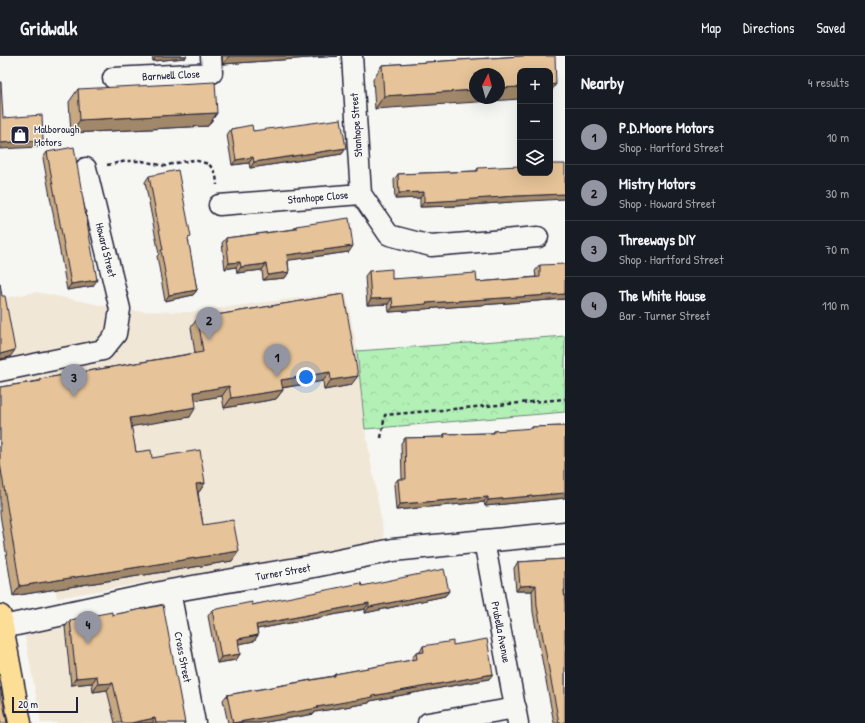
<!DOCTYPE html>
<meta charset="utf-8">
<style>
:root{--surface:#171b24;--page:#20242c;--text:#f1f3f6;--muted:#9ea1a6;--line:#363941;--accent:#9495a2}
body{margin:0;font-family:"Patrick Hand",sans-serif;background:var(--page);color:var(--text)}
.controls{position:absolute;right:12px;top:12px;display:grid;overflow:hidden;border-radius:8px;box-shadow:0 4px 16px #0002}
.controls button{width:36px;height:36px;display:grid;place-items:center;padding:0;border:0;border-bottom:1px solid var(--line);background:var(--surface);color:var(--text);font:20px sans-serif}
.compass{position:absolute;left:469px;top:12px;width:36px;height:36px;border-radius:50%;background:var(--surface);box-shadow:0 4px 16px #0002;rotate:6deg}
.scale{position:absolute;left:12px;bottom:10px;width:66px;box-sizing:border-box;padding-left:4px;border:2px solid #22223b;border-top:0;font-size:11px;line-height:14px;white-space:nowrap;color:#22223b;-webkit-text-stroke:3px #f6f6f2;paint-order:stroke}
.you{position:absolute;left:306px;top:321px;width:14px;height:14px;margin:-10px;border:3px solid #fff;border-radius:50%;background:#1a73e8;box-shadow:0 0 0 6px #1a73e833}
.badge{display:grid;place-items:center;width:26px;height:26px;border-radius:50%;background:var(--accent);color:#111;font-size:13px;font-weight:700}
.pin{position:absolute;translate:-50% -33px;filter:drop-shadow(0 1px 2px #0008)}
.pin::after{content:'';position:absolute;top:21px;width:14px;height:12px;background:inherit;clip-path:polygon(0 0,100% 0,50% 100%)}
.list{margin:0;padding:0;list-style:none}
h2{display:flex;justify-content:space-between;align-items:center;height:52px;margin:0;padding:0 16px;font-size:17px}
h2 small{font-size:13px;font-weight:400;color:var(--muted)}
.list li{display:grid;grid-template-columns:26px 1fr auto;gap:12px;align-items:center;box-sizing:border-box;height:56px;padding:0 16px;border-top:1px solid var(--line)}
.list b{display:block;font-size:15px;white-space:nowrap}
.list p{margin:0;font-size:13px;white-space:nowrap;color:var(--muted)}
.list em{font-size:13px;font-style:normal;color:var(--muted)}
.icon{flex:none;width:22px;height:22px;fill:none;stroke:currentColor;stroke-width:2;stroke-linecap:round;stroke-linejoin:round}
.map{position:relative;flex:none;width:565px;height:667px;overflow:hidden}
header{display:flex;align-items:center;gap:24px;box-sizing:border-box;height:56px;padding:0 20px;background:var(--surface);border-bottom:1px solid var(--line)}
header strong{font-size:19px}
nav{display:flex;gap:22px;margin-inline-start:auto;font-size:14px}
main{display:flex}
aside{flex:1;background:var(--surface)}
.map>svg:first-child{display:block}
.built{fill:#f1e7d7}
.park{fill:url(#park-crowns);stroke:#6a8978}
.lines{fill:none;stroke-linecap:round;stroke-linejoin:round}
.minor-casing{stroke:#22223b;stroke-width:23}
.tertiary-casing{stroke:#22223b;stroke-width:25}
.trunk-casing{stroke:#22223b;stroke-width:25}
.path{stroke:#22223b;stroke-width:2.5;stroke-dasharray:4 3;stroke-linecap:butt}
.minor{stroke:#f6f6f2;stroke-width:20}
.tertiary{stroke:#f6f6f2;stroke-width:22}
.trunk{stroke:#fdde96;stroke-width:22}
.wall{fill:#c6a883;stroke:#22223b}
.shaded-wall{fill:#a1886a;stroke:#22223b}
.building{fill:#e6c398;stroke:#22223b}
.labels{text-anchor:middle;stroke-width:3;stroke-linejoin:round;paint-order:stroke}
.street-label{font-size:11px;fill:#22223b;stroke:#f6f6f2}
.poi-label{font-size:11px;fill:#22223b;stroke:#f6f6f2;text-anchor:start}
</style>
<header>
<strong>Gridwalk</strong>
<nav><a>Map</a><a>Directions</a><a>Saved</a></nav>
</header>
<main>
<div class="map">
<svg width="565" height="667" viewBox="0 0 565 667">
<defs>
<pattern id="park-crowns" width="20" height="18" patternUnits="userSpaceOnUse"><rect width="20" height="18" fill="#b3f0b6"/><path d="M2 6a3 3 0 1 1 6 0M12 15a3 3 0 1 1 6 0" fill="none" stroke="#9ace9d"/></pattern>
</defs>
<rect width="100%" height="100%" fill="#f6f6f2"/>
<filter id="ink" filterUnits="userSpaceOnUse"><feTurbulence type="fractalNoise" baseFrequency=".025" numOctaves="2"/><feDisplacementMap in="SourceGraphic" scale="8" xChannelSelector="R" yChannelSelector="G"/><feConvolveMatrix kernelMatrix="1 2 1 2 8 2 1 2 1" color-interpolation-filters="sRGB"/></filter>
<g filter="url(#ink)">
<path class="built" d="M36,236L130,255L189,256L346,236L357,295L365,373L385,485L57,542L20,324L0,328V243Z
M110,558L189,667H41L24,575Z"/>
<path class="park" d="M565,280V356L365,373L357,295Z"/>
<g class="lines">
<defs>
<path id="minor" d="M352,0L361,138
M113,22L212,17L211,0
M219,149L361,138L389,179L431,190L538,181
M0,315L103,294L116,278L120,253L86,112
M484,485L518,667
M170,535L195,667
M428,667L516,652"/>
<path id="tertiary" d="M3,571L170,535L314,510L393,494L565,477"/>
<path id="trunk" d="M0,560L20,667"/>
</defs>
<use href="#minor" class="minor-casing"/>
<use href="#tertiary" class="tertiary-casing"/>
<use href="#trunk" class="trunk-casing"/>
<path class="path" d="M107,109L127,105H142L165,110L175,107L194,104L209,108L216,118L217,129
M381,382L385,359L565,343"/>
<use href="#minor" class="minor"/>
<use href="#tertiary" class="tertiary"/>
<use href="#trunk" class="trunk"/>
</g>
<path class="wall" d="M152,0H187L185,2L153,5Z
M222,0H338L223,8Z
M522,0L375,53L373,23L382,9Z
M78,33L217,57L208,70L71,77L69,46Z
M231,73L253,75L346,92L342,98L250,112L249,107L232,109L227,79Z
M47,96L93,230L67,234L43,102Z
M478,112L512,146L456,150L420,151V142L395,143L394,124L398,118L476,115Z
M149,120L188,185L197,234L193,239L165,245L157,200L159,198L145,126Z
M296,170L349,196L288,204L289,216L285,222L263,224L262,214L237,217L236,211L225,213L222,187L226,182L294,173Z
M540,209L565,243L423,253L422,254L389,256L388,248L367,249L365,220L369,215L392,223L477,226L536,221L535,215Z
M344,238L351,329L324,334L323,325L282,332L283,334L276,343L224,352L222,340L195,344L190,361L131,370L136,396L152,402L205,427L199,436H198L203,469L232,505L13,540L0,458V331L38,325L40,323L195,297L191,271L198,262Z
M565,370V442L485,450L484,446L396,454L394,428L398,423H402L401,387L405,382L442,381L444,378L492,377L494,375L532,373V371Z
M565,503V667H554L533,556L532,535H516L514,512L518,506Z
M362,530L449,535L445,540L365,557V553L257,573L258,579L254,585L238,588L240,598L236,604L217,607L208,560L212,554L252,549Z
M112,559L185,667H115L107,634L93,636L92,627L71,629L65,571L70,564Z
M453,589L489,623L370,645L369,647L315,656L314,658L260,667H228L223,644L227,639L333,620L335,618L412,604V602L416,597L420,596L423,590Z"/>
<path class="shaded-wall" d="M156,0H187L185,2L153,5Z
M229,0H338L223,8Z
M556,28L550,37V29Z
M520,31V43L375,53L384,40L475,34V42H499V32Z
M217,57L208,70L71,77L80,64Z
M43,84L39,91L0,93V87Z
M346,92L342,98L250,112L254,106Z
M253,101L249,107L232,109L236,104Z
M424,136L420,142L395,143L399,137Z
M565,138V143L512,146L456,150L420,151L424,146L516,140Z
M353,190L349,196L283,205L287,199Z
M240,206L236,211L225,213L229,207Z
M266,208L262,214L237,217L241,211Z
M289,216L285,222L263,224L268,219Z
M97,224L93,230L67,234L71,228Z
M197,234L193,239L165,245L169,239Z
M565,238V243L423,253L422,254L389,256L393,251L426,247Z
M392,242L388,248L367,249L371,243Z
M15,294L10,301L0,303V298Z
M330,316L323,325L274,333L281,324Z
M358,320L351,329L324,334L331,324Z
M229,330L222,340L187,346L194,336Z
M283,334L276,343L224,352L231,342Z
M196,351L190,361L123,372L130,362Z
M205,427L199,436L190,438L196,428Z
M565,437V442L485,450L488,444Z
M488,441L484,446L396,454L400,448Z
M239,495L232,505L13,540L20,530Z
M536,529L532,535H516L520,530Z
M449,535L445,540L365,557L369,551Z
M369,547L365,553L252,574L256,569Z
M258,579L254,585L234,589L238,583Z
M240,598L236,604L217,607L221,601Z
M493,618L489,623L370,645L369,647L315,656L314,658L260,667H233L317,651L372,640Z
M97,620L92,627L71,629L76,622Z
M113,627L107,634L93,636L98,628Z
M155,662L152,667H131Z"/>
<path class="building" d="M522,0H555L556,28L550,29V15H520V31L499,32V18H475V34L384,40L382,9Z
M0,26H1L3,62L42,59L43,84L0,87Z
M215,26L217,57L80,64L78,33Z
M341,63L346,92L254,106L253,101L236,104L231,73L252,69L253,75Z
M74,91L97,224L71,228L47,96Z
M550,108H565V138L516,140L460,144L424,146V136L399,137L398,118L478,115V112L520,110V117H550Z
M178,114L191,181L188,182L197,234L169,239L161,194H163L149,120Z
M349,162L353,190L287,199L289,216L268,219L266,208L241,211L240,206L229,207L226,182L296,173V170Z
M565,208V238L426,247V248L393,251L392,242L371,243L369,215L392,213V223L476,217L477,226L540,221V209Z
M0,227L2,240H5L15,294L0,298Z
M344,238L358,320L331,324L330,316L281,324L283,334L231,342L229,330L194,336L196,351L130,362L136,396L151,394L152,402L200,394L205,427L196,428L203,469L233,464L239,495L20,530L0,407V331L41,325L40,323L203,296L198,262Z
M565,370V437L488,444V441L400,448L398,423H406L405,382L445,381L444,378L494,377V375L533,372L532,371Z
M565,503V534H564L565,548V667H559L537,550L536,529L520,530L518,506Z
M444,513L449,535L369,551V547L256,569L258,579L238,583L240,598L221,601L212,554L252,546V549L361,527L362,530Z
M163,549L185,667H156L155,662L131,667H122L113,627L98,628L97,620L76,622L70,564L112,556V559Z
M487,583L493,618L372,640L373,641L317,651L318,652L233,667L227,639L335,620V618L417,603L416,597L424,596L423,590L453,585V589Z
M0,631L1,636L7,667H0Z"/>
</g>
<defs>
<symbol id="shop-square" viewBox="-11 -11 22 22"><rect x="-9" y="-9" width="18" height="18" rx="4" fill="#22223b" stroke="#f6f6f2"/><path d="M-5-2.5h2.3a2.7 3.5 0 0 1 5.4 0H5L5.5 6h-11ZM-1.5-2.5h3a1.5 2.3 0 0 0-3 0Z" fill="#fff"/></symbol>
</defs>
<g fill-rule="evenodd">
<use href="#shop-square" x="9" y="68" width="22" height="22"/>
</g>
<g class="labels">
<g class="street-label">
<text transform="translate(171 19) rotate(-3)" y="4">Barnwell Close</text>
<text transform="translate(356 69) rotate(-94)" y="4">Stanhope Street</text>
<text transform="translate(318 141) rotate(-5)" y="4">Stanhope Close</text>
<text transform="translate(106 194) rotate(76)" y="4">Howard Street</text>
<text transform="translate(283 516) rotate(-10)" y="4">Turner Street</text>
<text transform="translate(501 576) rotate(79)" y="4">Prubella Avenue</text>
<text transform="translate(183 601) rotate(79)" y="4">Cross Street</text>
</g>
<g class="poi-label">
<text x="34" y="77">Malborough<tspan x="34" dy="13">Motors</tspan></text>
</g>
</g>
</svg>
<div class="controls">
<button>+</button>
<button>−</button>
<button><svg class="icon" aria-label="layers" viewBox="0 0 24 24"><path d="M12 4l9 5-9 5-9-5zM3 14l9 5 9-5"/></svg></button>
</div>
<svg class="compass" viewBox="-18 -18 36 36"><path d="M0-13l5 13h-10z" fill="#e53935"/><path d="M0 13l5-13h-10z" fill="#9ea1a6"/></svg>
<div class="scale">20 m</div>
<div class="you"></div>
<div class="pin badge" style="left:277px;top:321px">1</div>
<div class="pin badge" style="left:209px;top:284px">2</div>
<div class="pin badge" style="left:74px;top:341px">3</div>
<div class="pin badge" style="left:88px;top:588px">4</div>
</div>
<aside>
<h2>Nearby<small>4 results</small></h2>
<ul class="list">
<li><span class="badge">1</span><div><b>P.D.Moore Motors</b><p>Shop · Hartford Street</p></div><em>10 m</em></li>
<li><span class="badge">2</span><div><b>Mistry Motors</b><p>Shop · Howard Street</p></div><em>30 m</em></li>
<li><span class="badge">3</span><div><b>Threeways DIY</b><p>Shop · Hartford Street</p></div><em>70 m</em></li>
<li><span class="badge">4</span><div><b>The White House</b><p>Bar · Turner Street</p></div><em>110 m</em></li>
</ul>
</aside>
</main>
